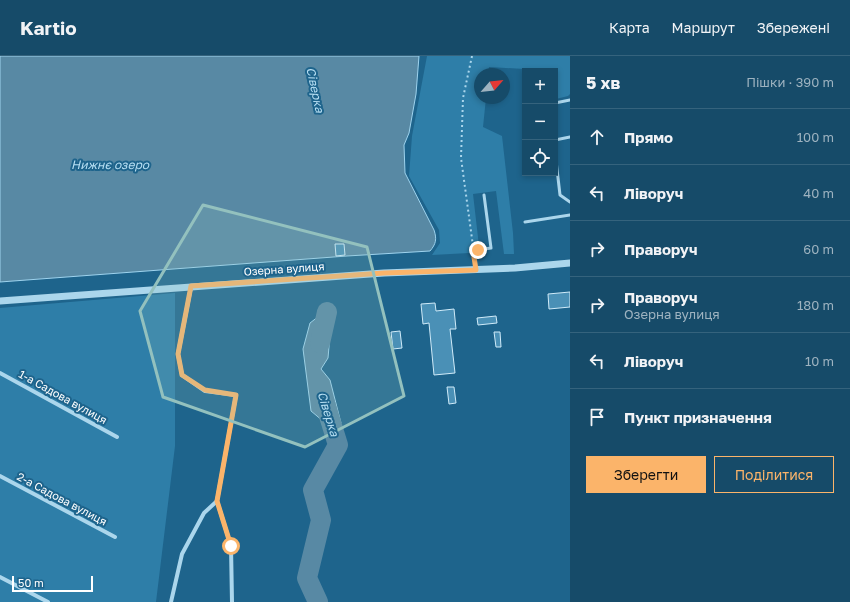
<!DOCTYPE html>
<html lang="uk">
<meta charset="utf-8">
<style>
:root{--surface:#164b69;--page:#235571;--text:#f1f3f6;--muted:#9eb3c0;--line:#35637d;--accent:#fbb46a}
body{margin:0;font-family:"Golos Text",sans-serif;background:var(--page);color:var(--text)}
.controls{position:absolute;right:12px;top:12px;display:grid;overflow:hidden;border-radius:0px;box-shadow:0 2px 6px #0003}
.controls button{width:36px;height:36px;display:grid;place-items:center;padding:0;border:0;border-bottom:1px solid var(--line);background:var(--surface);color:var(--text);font:20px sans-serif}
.compass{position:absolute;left:474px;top:12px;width:36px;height:36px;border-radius:50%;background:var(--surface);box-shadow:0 2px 6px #0003;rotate:62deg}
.scale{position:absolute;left:12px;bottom:10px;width:81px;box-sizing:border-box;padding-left:4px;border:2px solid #fff;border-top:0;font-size:11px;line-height:14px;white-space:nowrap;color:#fff;-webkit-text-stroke:3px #1e648c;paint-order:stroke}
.stop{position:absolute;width:12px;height:12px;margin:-9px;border:3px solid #fbb46a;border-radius:50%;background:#fff}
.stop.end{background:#fbb46a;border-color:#fff;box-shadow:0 1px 4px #0008}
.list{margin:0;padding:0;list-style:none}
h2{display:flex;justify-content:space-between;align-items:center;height:52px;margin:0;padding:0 16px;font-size:17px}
h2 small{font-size:13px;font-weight:400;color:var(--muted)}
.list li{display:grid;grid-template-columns:26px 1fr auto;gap:12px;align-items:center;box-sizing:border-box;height:56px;padding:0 16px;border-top:1px solid var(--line)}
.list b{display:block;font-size:15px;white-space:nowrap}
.list p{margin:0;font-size:13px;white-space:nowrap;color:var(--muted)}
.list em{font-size:13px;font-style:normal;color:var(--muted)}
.actions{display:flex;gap:8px;padding:12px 16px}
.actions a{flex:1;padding:9px 0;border:1px solid var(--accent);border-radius:0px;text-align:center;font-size:14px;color:var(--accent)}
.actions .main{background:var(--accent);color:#111}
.icon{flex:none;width:22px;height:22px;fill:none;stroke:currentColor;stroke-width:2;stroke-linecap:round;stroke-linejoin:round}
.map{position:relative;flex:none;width:570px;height:546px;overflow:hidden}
header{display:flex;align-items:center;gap:24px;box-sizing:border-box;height:56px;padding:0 20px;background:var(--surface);border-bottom:1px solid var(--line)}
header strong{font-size:19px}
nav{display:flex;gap:22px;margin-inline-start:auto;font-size:14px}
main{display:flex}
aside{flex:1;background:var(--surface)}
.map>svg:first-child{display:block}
.green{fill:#2e7ea8}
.water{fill:#5889a4;stroke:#9ed3ee}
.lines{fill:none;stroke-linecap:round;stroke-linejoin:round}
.river{stroke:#5889a4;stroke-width:20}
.building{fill:#4a90b6;stroke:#d0ebf9}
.path{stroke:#abd6ec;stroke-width:2;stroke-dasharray:2 3;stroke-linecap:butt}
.service{stroke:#abd6ec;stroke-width:3}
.minor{stroke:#abd6ec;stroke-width:4}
.tertiary{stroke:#abd6ec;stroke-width:7}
.route{stroke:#fbb46a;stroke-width:5}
.marked{fill:#93c1be;fill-opacity:0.2;stroke:#93c1be;stroke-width:3;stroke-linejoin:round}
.labels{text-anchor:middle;stroke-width:4;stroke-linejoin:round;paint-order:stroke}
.street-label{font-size:11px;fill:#fff;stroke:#1e648c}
.water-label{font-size:12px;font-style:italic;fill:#b7dff3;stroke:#1e648c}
</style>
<header>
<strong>Kartio</strong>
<nav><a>Карта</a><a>Маршрут</a><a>Збережені</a></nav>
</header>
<main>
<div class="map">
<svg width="570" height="546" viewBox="0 0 570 546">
<rect width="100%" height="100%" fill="#1e648c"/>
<path class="green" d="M427,0H570V38L568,40L556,43L555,15H526L525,13L489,11L488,18H480V42H486L483,71L502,80L513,177L514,198H504L496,135L473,138L479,190L469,197L432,199L440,187L439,174L409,120L412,80Z
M175,237V390L156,546H0V252Z"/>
<path class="water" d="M0,0H419L416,38L409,77L404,89L405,117L434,174C437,183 436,188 430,195L347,200L0,226Z
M323,257L331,268L328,302L321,313L330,324L341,367L330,375L323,365L311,355L303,293L310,267Z"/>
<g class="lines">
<path class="river" d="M320,287L327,256
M318,546L307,522L321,464L313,434L338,389L325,347"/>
</g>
<path class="building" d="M335,188H344L345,199L336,200Z
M570,236V251L549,253L548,238Z
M435,247L436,255L454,253L456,273H450L455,317L434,319L429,267L423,268L421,248Z
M496,260L497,267L478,269L477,262Z
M400,275L402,292L393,293L391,276Z
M494,276H500L501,291H496Z
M447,331H454L456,347L449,348Z"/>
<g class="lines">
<path class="path" d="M472,0L463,42L461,102L473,190"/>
<path class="service" d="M555,47L570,44
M555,84L570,81
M555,96L560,139L570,146
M525,166L570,159
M476,214L474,201L478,194L491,192L484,139"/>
<path class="minor" d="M191,231L178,298L182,319L205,335L236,339L217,445L231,490L232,546
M0,317L117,381
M0,420L115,481
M0,521L48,546
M171,546L182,498L204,457L217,445"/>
<path class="tertiary" d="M0,245L384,217L515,212L570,207"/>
</g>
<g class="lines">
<path class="route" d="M231,490L217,445L236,339L205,334L182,319L178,298L191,230L384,217L476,214L474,201L478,194"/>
</g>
<path class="marked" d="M203,149L367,191L404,340L305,391L163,341L140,255Z"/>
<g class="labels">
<g class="street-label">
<text transform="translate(284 213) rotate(-4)" y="4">Озерна вулиця</text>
<text transform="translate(63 341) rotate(29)" y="4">1-а Садова вулиця</text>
<text transform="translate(62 443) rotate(28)" y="4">2-а Садова вулиця</text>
</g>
<g class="water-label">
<text transform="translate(315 34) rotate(78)" y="4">Сіверка</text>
<text x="110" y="113">Нижнє озеро</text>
<text transform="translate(328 358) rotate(73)" y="4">Сіверка</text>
</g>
</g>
</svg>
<div class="controls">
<button>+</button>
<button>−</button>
<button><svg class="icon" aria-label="locate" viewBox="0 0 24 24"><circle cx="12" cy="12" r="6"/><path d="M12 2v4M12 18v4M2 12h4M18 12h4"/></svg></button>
</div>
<svg class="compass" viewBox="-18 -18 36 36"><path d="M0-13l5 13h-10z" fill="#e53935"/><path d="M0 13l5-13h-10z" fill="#9eb3c0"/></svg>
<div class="scale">50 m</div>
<div class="stop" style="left:231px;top:490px"></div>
<div class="stop end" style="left:478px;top:194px"></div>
</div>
<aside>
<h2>5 хв<small>Пішки · 390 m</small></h2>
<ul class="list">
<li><svg class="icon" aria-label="ahead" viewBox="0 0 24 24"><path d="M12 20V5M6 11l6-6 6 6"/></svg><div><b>Прямо</b></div><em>100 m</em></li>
<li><svg class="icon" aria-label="left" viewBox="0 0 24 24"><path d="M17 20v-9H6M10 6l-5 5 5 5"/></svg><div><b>Ліворуч</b></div><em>40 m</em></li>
<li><svg class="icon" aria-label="right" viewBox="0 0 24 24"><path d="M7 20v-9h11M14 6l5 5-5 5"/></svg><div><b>Праворуч</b></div><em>60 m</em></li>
<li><svg class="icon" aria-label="right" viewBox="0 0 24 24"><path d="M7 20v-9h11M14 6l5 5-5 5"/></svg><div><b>Праворуч</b><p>Озерна вулиця</p></div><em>180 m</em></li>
<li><svg class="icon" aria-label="left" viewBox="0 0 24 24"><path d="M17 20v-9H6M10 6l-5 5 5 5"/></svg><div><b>Ліворуч</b></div><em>10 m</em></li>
<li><svg class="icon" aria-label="arrive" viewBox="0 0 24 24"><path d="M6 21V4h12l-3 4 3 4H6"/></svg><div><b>Пункт призначення</b></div></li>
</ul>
<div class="actions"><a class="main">Зберегти</a><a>Поділитися</a></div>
</aside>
</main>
